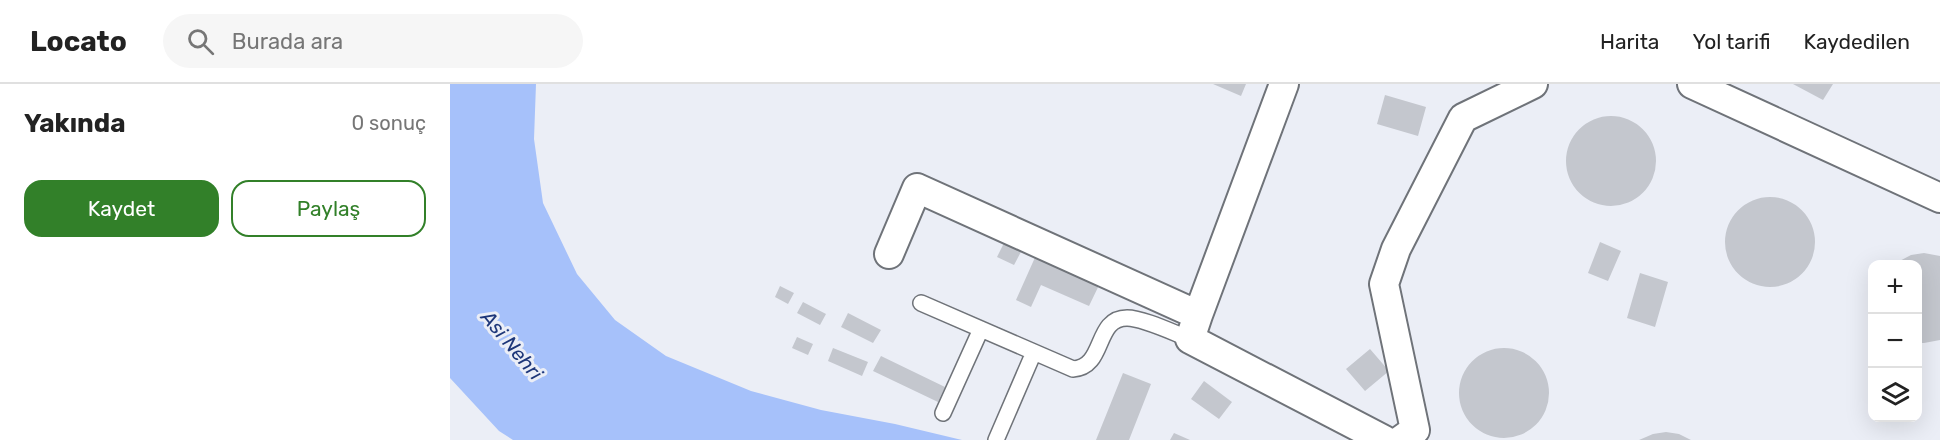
<!DOCTYPE html>
<html lang="tr">
<meta charset="utf-8">
<style>
:root{--surface:#fff;--page:#f6f6f6;--text:#222;--muted:#767676;--line:#e0e0e0;--accent:#328029}
body{margin:0;font-family:Rubik,sans-serif;background:var(--page);color:var(--text)}
.controls{position:absolute;right:18px;bottom:18px;display:grid;overflow:hidden;border-radius:12px;box-shadow:0 6px 24px #0002}
.controls button{width:54px;height:54px;display:grid;place-items:center;padding:0;border:0;border-bottom:2px solid var(--line);background:var(--surface);color:var(--text);font:30px sans-serif}
.list{margin:0;padding:0;list-style:none}
h2{display:flex;justify-content:space-between;align-items:center;height:78px;margin:0;padding:0 24px;font-size:26px}
h2 small{font-size:20px;font-weight:400;color:var(--muted)}
.actions{display:flex;gap:12px;padding:18px 24px}
.actions a{flex:1;padding:14px 0;border:2px solid var(--accent);border-radius:18px;text-align:center;font-size:21px;color:var(--accent)}
.actions .main{background:var(--accent);color:#fff}
.icon{flex:none;width:33px;height:33px;fill:none;stroke:currentColor;stroke-width:2;stroke-linecap:round;stroke-linejoin:round}
.map{position:relative;flex:none;width:1490px;height:356px;overflow:hidden}
header{display:flex;align-items:center;gap:36px;box-sizing:border-box;height:84px;padding:0 30px;background:var(--surface);border-bottom:2px solid var(--line)}
header strong{font-size:28px}
nav{display:flex;gap:33px;margin-inline-start:auto;font-size:21px}
.search{width:420px;height:54px;background:var(--page);display:flex;align-items:center;gap:15px;box-sizing:border-box;padding:0 21px;border-radius:33px;color:var(--muted);font-size:22px}
main{display:flex}
aside{flex:1;background:var(--surface)}
.map>svg:first-child{display:block}
.water{fill:#a6c1fa}
.building{fill:#c4c7ce}
.lines{fill:none;stroke-linecap:round;stroke-linejoin:round}
.service-casing{stroke:#6f7379;stroke-width:18}
.minor-casing{stroke:#6f7379;stroke-width:32}
.service{stroke:#fff;stroke-width:15}
.minor{stroke:#fff;stroke-width:28}
.labels{text-anchor:middle;stroke-width:6;stroke-linejoin:round;paint-order:stroke}
.water-label{font-size:20px;font-style:italic;fill:#1e3779;stroke:#ebeef6}
</style>
<header>
<strong>Locato</strong>
<div class="search"><svg class="icon" aria-label="search" viewBox="0 0 24 24"><circle cx="10" cy="10" r="6"/><path d="M15 15l6 6"/></svg>Burada ara</div>
<nav><a>Harita</a><a>Yol tarifi</a><a>Kaydedilen</a></nav>
</header>
<main>
<aside>
<h2>Yakında<small>0 sonuç</small></h2>
<ul class="list">
</ul>
<div class="actions"><a class="main">Kaydet</a><a>Paylaş</a></div>
</aside>
<div class="map">
<svg width="1490" height="356" viewBox="0 0 1490 356">
<rect width="100%" height="100%" fill="#ebeef6"/>
<path class="water" d="M0,0H86L84,55L93,119L127,190L165,236L216,272L301,307L371,326L445,340L512,356H63L49,347L0,294Z"/>
<path class="building" d="M763,0H796L791,12Z
M1343,0H1383L1373,16Z
M935,11L976,23L968,52L927,40Z
M1116 77a45 45 0 1 1 90 0a45 45 0 1 1-90 0Z
M1275 158a45 45 0 1 1 90 0a45 45 0 1 1-90 0Z
M556,155L573,164L564,181L547,173Z
M1150,158L1171,167L1158,197L1138,189Z
M587,169L651,197L639,222L591,201L581,223L566,216Z
M1474,169L1490,172V256L1474,259H1468V180H1444L1461,171Z
M1190,189L1218,198L1205,243L1177,234Z
M330,202L344,209L338,220L325,213Z
M353,218L376,230L370,241L347,229Z
M398,229L431,246L423,259L391,243Z
M347,253L363,260L358,271L342,264Z
M1009 309a45 45 0 1 1 90 0a45 45 0 1 1-90 0Z
M383,264L418,278L412,292L378,277Z
M920,265L939,287L915,307L896,285Z
M431,272L495,303L488,318L423,287Z
M673,289L701,300L679,356H646Z
M754,297L782,318L769,335L741,315Z
M1216,348L1229,350L1241,356H1189L1203,350Z
M724,349L740,356H720Z"/>
<g class="lines">
<defs>
<path id="service" d="M471,219L623,285C656,283 644,234 677,234C693,234 724,249 740,255
M493,329L531,245
M546,356L584,268"/>
<path id="minor" d="M1242,0L1490,114
M439,170L467,104L748,231L740,255L934,356
M748,231L834,0
M951,356L965,346L934,200L946,165L1013,34L1083,0"/>
</defs>
<use href="#service" class="service-casing"/>
<use href="#minor" class="minor-casing"/>
<use href="#service" class="service"/>
<use href="#minor" class="minor"/>
</g>
<g class="labels">
<g class="water-label">
<text transform="translate(62 261) rotate(50)" y="7">Asi Nehri</text>
</g>
</g>
</svg>
<div class="controls">
<button>+</button>
<button>−</button>
<button><svg class="icon" aria-label="layers" viewBox="0 0 24 24"><path d="M12 4l9 5-9 5-9-5zM3 14l9 5 9-5"/></svg></button>
</div>
</div>
</main>
